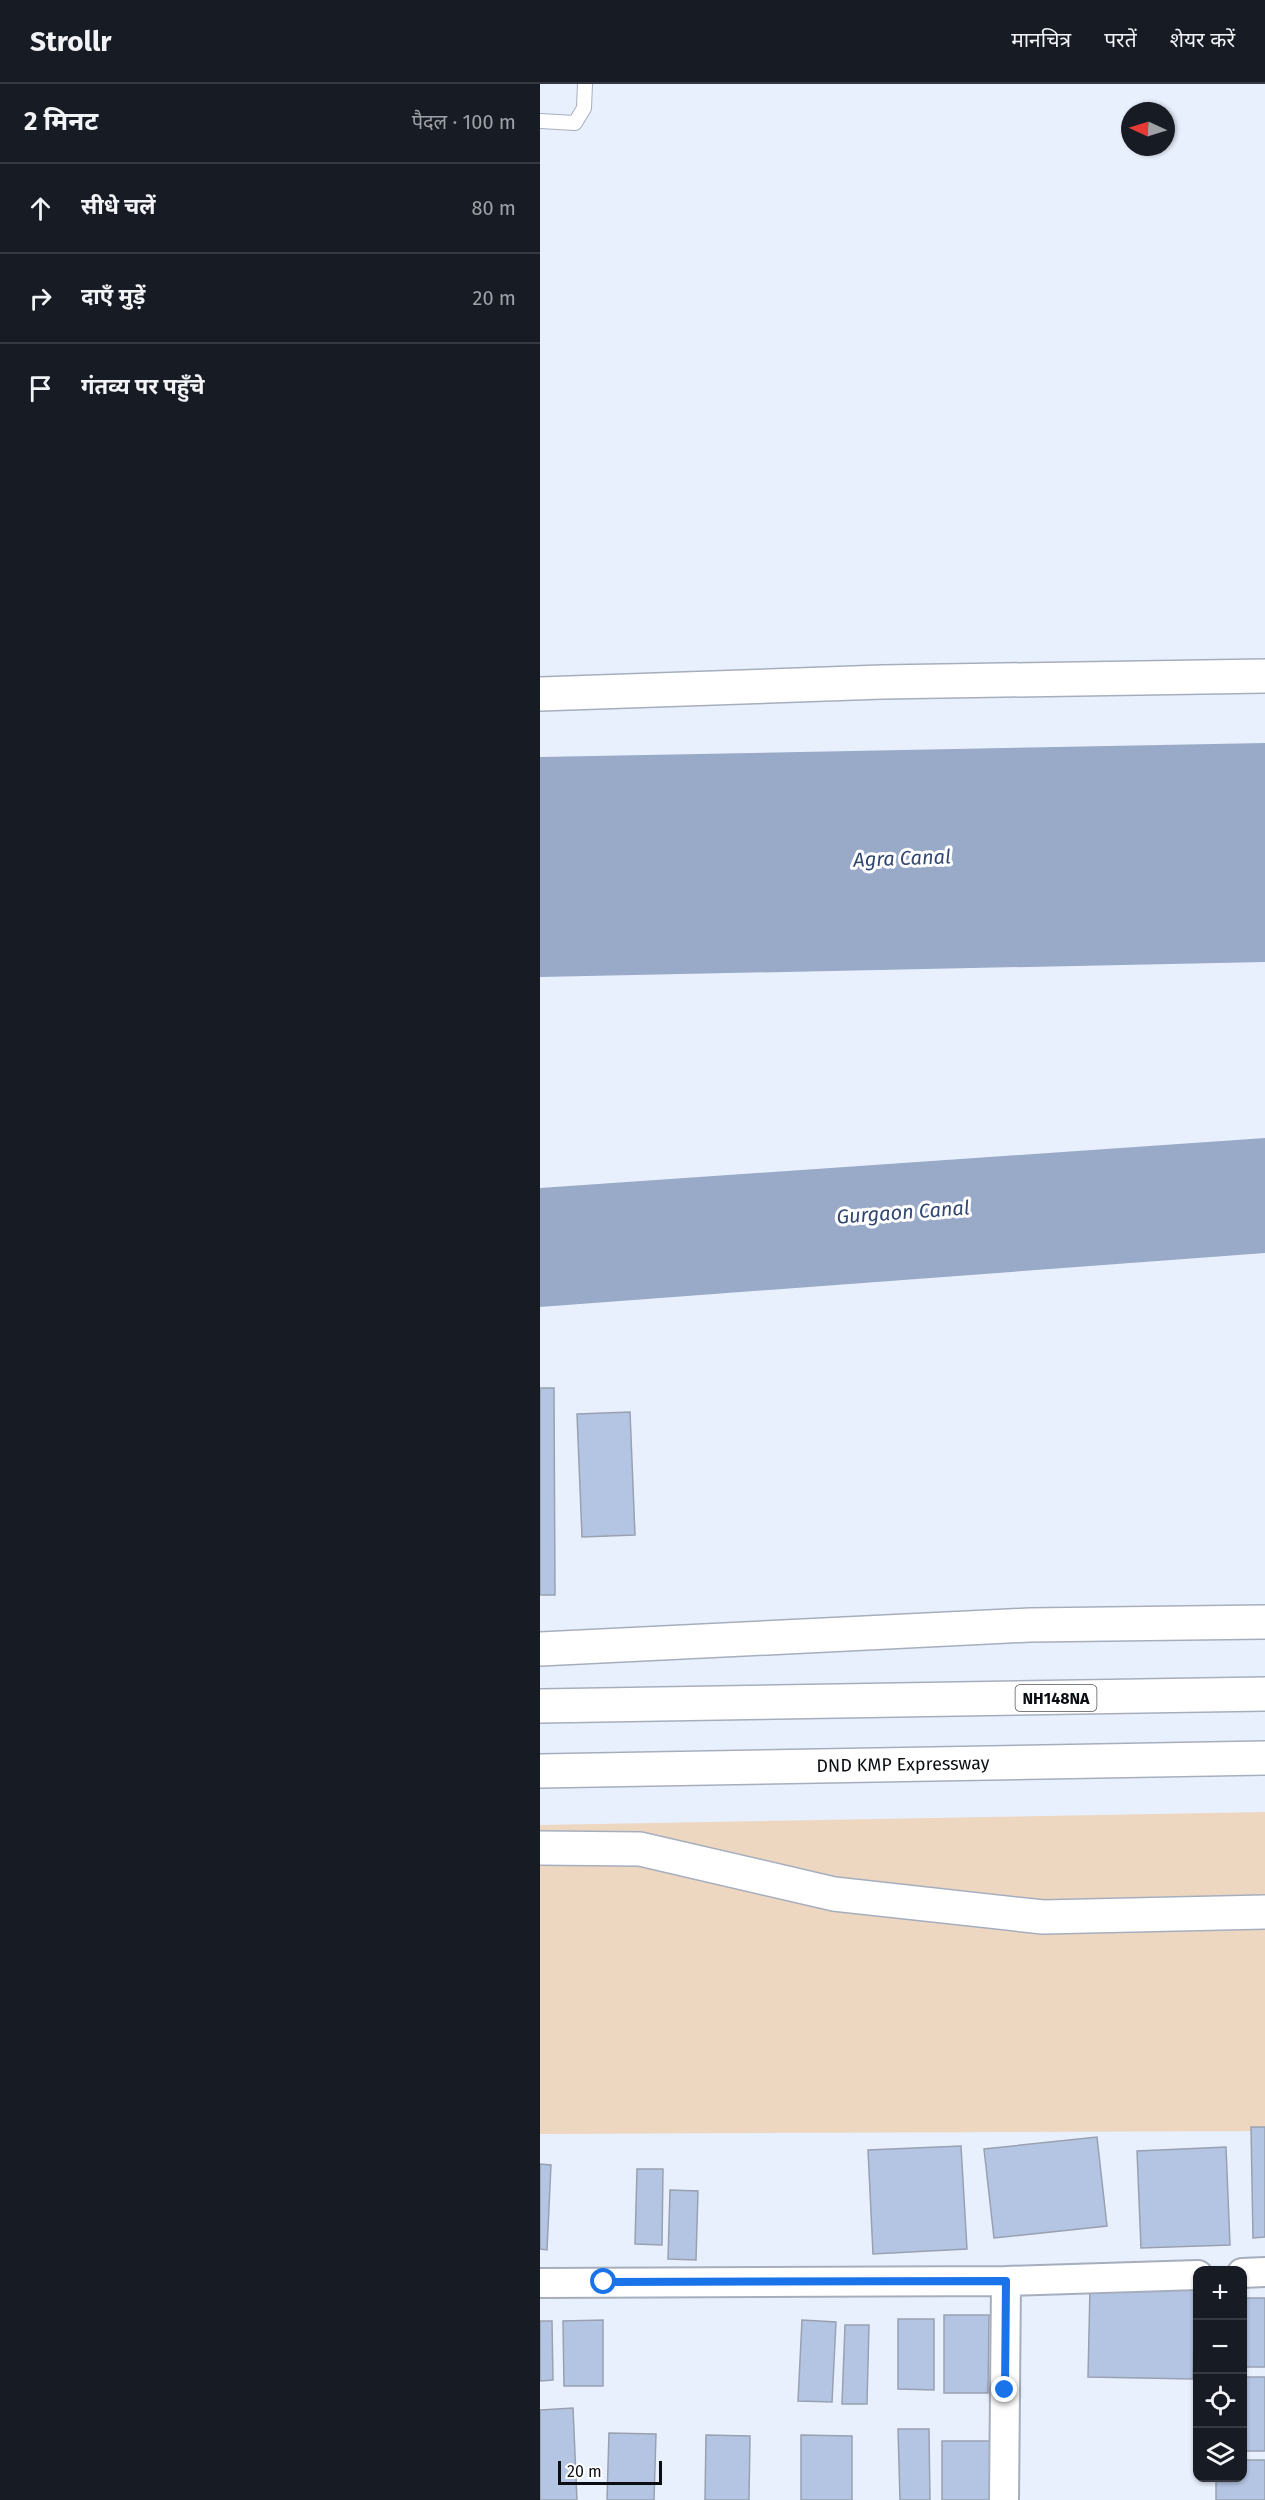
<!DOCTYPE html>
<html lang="hi">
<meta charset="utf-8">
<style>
:root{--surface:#171b24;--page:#20242c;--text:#f1f3f6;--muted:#9ea1a6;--line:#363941}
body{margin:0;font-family:"Fira Sans","Noto Sans Devanagari",sans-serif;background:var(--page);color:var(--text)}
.controls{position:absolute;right:18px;bottom:18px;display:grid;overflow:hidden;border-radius:12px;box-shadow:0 2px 4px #0004}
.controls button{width:54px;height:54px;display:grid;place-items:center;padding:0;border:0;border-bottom:2px solid var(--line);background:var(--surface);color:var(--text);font:30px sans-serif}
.compass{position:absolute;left:581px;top:18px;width:54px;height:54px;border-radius:50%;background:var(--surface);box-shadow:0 2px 4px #0004;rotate:274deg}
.scale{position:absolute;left:18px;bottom:15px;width:104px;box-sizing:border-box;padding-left:6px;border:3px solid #0a0d12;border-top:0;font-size:16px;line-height:21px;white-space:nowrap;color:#0a0d12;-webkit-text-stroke:4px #fff;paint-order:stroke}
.stop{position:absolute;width:18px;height:18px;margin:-14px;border:4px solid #1a73e8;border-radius:50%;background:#fff}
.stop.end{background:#1a73e8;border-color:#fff;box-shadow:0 2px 6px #0008}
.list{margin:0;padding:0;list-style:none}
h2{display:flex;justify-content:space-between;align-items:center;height:78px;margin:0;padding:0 24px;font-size:26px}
h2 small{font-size:20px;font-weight:400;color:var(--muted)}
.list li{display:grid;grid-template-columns:39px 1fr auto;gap:18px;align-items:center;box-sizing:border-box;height:90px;padding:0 24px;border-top:2px solid var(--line)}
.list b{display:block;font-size:22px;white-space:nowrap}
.list em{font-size:20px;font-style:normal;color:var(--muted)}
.icon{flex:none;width:33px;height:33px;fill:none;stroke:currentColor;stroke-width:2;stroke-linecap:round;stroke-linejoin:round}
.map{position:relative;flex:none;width:725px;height:2416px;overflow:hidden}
header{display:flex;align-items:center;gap:36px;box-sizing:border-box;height:84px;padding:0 30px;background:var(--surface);border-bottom:2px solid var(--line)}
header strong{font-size:28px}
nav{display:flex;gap:33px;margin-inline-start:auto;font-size:21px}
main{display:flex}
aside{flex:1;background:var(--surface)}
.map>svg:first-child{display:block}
.green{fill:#edd7c1}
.water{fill:#99aac8}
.building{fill:#b4c4e3;stroke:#99a1b1;stroke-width:1.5}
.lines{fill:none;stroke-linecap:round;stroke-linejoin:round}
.lane-casing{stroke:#a6aebe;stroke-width:16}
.street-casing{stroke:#a6aebe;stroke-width:32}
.secondary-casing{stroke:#a6aebe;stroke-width:36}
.highway-casing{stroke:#a6aebe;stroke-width:36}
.lane{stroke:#fff;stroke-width:14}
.street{stroke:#fff;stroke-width:28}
.secondary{stroke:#fff;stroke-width:33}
.highway{stroke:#fff;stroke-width:33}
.route{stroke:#1a73e8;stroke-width:8}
.labels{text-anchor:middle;stroke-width:6;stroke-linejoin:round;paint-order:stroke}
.shield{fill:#fff;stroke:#545659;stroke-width:1.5}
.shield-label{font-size:16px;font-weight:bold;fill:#0a0d12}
.street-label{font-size:18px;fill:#0a0d12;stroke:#fff}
.water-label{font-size:20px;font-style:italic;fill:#314771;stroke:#fff}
</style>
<header>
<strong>Strollr</strong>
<nav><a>मानचित्र</a><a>परतें</a><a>शेयर करें</a></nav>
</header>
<main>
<aside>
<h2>2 मिनट<small>पैदल · 100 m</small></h2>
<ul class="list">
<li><svg class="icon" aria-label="ahead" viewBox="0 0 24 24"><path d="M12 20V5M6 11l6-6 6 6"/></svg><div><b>सीधे चलें</b></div><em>80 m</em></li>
<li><svg class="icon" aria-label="right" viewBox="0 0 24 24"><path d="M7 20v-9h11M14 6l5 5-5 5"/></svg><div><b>दाएँ मुड़ें</b></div><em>20 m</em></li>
<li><svg class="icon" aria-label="arrive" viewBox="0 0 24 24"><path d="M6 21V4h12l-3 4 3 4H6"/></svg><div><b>गंतव्य पर पहुँचे</b></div></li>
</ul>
</aside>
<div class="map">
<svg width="725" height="2416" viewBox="0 0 725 2416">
<rect width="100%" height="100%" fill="#e9f0fd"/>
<path class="green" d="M725,1728V2047L0,2050V1741Z"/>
<path class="water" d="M725,659V878L0,893V673Z
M725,1054V1169L0,1223V1104Z"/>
<path class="building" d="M0,1304H14L15,1511H0Z
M90,1328L95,1451L42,1453L37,1330Z
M711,2043H725V2153L713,2154Z
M557,2053L567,2142L454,2154L444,2065Z
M421,2062L427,2165L333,2170L328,2066Z
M686,2063L690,2161L601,2164L597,2067Z
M0,2080L11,2081L7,2166L0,2165Z
M97,2085H123L122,2161L95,2160Z
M130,2106L158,2107L156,2176L128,2175Z
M550,2203L655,2204L653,2295L548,2293Z
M702,2214H725V2283H702Z
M404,2231H449L448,2309H404Z
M358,2235H394V2306L358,2305Z
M63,2236V2302H24L23,2237Z
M262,2236L296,2238L292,2318L258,2317Z
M0,2237H12L13,2296L0,2297Z
M305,2241H329L327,2320H302Z
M702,2293H725V2367H702Z
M33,2324L37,2416H0V2326Z
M358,2345H389L390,2416H360Z
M69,2349L116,2350L114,2416H67Z
M166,2351L210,2352L209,2416H165Z
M261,2351L312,2352V2416H261Z
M402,2357H455V2416H402Z
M702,2376H725V2416H676V2394H702Z"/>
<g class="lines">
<defs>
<path id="lane" d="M0,37L35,39L44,24L45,0"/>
<path id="street" d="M702,2189L725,2188
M0,2199L466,2197L658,2191
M464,2416L466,2197"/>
<path id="secondary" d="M0,610L342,598L725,592
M0,1565L490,1541L725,1538
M0,1764L100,1765L294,1810L503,1833L725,1828"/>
<g id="highway">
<path d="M0,1622L725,1610"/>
<path id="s1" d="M0,1687L725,1674"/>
</g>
</defs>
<use href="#lane" class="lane-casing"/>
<use href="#street" class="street-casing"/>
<use href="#secondary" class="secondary-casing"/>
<use href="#highway" class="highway-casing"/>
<use href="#lane" class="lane"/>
<use href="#street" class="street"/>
<use href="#secondary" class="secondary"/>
<use href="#highway" class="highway"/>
</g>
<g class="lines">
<path class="route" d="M64,2198L466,2197L465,2306"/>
</g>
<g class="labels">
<rect class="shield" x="475.5" y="1601" width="81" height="26" rx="4.5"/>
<g class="shield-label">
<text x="516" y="1620">NH148NA</text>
</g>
<g class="street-label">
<text dy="6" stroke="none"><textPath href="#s1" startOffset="363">DND KMP Expressway</textPath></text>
</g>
<g class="water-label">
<text transform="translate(362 774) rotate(-2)" y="7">Agra Canal</text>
<text transform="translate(363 1128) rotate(-4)" y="7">Gurgaon Canal</text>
</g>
</g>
</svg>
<div class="controls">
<button>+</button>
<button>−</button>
<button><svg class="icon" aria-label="locate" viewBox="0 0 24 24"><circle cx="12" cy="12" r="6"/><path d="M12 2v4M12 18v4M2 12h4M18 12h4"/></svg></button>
<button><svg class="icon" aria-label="layers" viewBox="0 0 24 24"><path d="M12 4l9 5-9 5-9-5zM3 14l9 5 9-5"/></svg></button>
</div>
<svg class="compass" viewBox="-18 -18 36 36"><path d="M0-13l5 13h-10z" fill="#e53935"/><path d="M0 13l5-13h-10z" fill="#9ea1a6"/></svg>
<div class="scale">20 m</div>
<div class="stop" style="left:64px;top:2198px"></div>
<div class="stop end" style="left:465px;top:2306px"></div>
</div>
</main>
